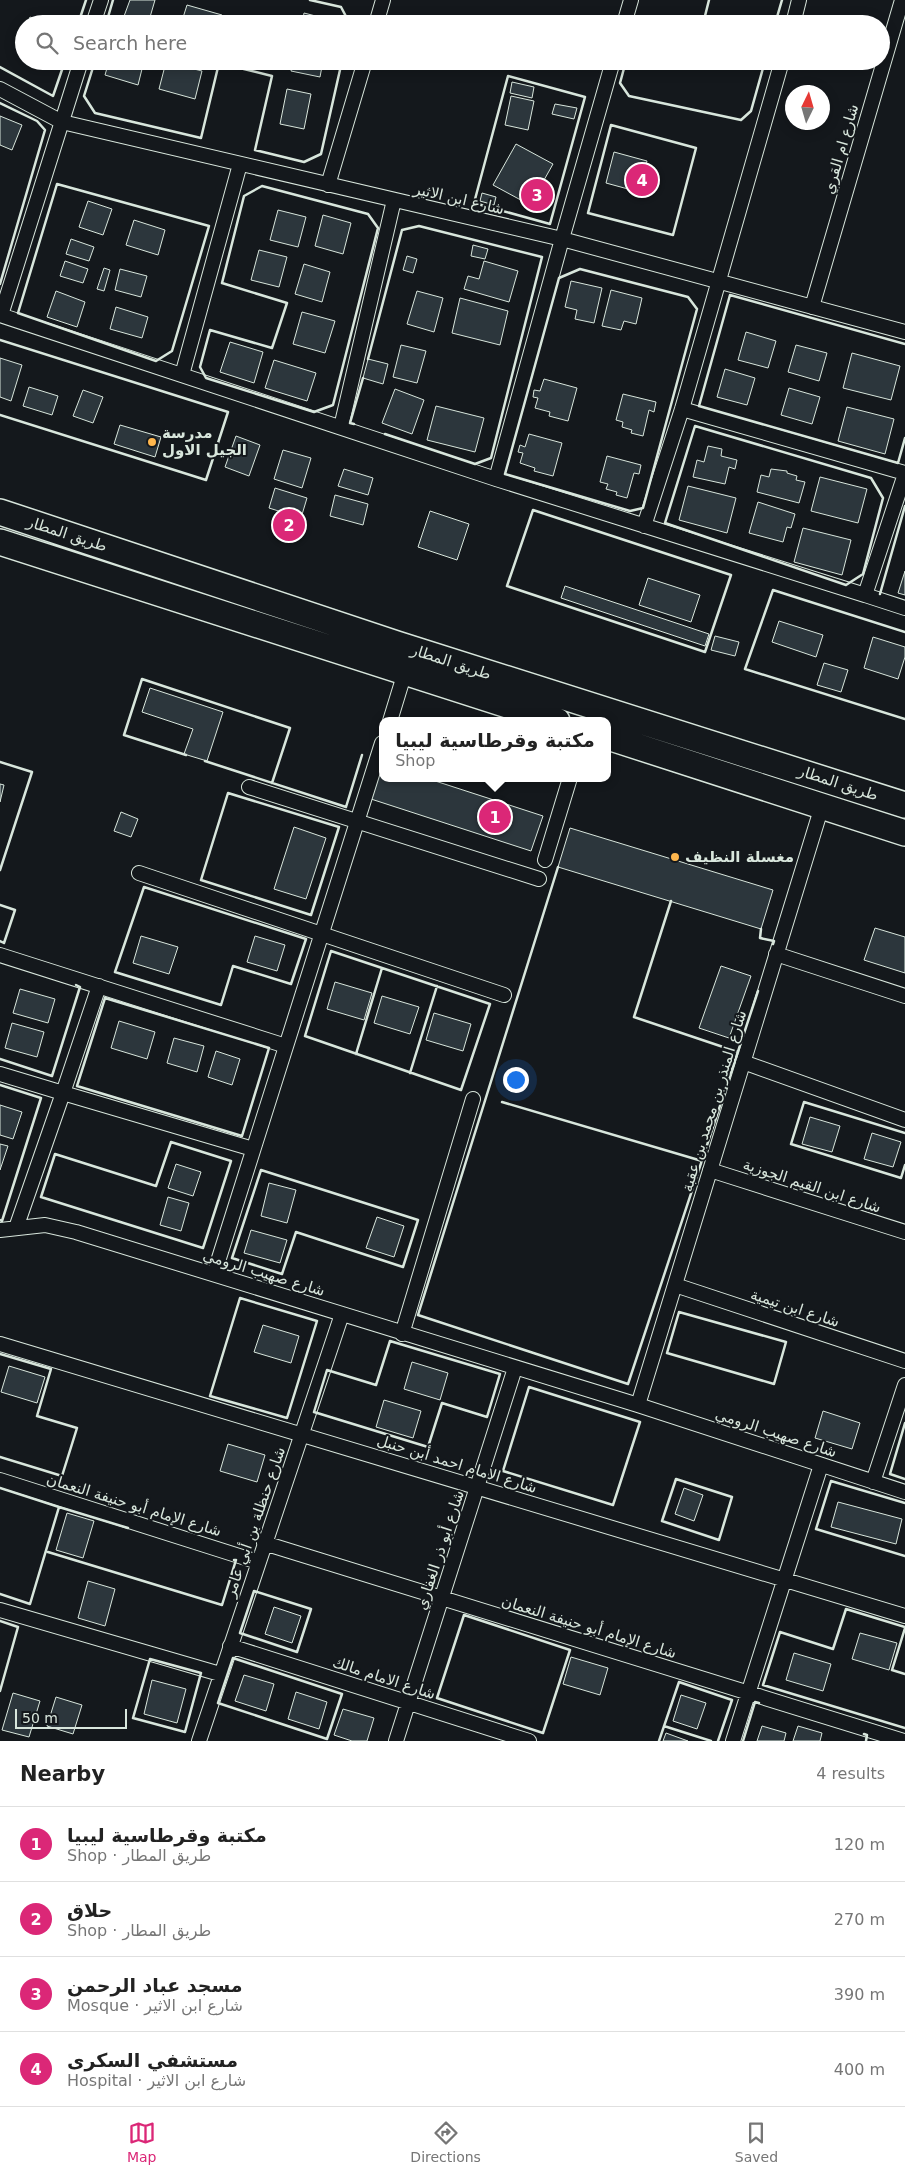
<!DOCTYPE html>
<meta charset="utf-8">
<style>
:root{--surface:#fff;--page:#f6f6f6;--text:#222;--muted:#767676;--line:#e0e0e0;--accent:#db2777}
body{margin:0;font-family:"DejaVu Sans",Cairo,sans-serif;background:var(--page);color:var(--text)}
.compass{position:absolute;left:785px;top:85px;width:45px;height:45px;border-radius:50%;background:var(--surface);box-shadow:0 2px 12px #0003;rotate:5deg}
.scale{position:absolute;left:15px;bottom:12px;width:112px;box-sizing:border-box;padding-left:5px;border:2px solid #d8e6dc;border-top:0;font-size:14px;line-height:18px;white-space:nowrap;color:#d8e6dc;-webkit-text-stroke:4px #14181c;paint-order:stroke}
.you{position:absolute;left:515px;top:1079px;width:18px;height:18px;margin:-12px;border:4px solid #fff;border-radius:50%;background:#1a73e8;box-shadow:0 0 0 8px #1a73e833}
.badge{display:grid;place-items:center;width:32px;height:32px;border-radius:50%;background:var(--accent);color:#fff;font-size:16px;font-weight:700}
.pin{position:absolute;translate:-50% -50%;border:2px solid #fff;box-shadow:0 1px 5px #0006}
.popup{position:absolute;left:379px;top:717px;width:232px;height:65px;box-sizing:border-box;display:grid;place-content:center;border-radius:10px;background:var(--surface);filter:drop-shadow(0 1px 4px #0005);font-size:16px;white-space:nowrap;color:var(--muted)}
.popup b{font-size:19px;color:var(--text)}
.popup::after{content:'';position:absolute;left:50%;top:100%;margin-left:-10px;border:10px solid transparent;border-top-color:var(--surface)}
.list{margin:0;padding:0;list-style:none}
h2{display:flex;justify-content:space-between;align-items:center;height:65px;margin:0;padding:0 20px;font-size:21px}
h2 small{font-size:16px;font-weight:400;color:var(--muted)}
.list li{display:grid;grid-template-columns:32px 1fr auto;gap:15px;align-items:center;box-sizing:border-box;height:75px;padding:0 20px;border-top:1px solid var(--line)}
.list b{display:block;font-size:19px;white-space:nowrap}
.list p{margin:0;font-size:16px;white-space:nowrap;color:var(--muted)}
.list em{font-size:16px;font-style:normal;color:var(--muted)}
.icon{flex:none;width:28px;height:28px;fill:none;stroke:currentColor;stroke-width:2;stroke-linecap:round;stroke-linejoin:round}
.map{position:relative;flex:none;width:905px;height:1741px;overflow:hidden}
.search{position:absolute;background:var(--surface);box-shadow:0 2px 12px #0003;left:15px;right:15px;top:15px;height:55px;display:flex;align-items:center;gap:12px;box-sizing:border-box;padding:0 18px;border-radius:28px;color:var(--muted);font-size:19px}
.sheet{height:365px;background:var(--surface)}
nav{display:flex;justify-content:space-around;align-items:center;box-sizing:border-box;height:70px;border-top:1px solid var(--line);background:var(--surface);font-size:14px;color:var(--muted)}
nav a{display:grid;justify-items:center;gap:2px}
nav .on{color:var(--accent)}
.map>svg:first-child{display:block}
.building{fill:#2c363c;stroke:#d8e6dc}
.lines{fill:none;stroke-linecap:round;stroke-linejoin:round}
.street-casing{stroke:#d8e6dc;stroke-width:16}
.highway-casing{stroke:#d8e6dc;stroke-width:28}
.street{stroke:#14181c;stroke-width:14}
.highway{stroke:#14181c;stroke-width:25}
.wall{stroke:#d8e6dc;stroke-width:2.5}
.poi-dot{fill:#ffb74d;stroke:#14181c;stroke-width:2}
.labels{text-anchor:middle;stroke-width:4;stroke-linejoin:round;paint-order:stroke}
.street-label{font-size:15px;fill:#d8e6dc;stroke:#14181c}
.poi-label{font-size:15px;font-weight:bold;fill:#d8e6dc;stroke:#14181c;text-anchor:start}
</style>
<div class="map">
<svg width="905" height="1741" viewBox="0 0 905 1741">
<rect width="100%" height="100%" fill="#14181c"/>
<path class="building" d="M130,0H155L148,24H138L123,19Z
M187,5L222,15L220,24H181Z
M304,13L335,21V24H302Z
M30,17L45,24H27Z
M24,31V48L18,45Z
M109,61H144L138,85L105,75Z
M246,61H265L264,66Z
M293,61H323L320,77L291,71Z
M166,62L202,71L195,99L159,89Z
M512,82L534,87L532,98L510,93Z
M287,89L311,94L304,129L280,124Z
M511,96L534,101L528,130L505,125Z
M555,104L577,108L574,119L552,114Z
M0,116L22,125L12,150L0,145Z
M516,144L553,164L530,205L493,185Z
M614,152L647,161L639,192L606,183Z
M482,193L496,197L494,205L480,201Z
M88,201L112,209L103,235L79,227Z
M278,210L306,217L298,247L270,240Z
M323,215L351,223L343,254L315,246Z
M134,220L165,230L158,255L126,245Z
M71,239L94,247L89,261L66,254Z
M473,245L488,249L485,259L471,256Z
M259,250L287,257L279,287L251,280Z
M407,256L417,259L413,273L403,270Z
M65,261L88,269L83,283L60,276Z
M484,261L518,271L509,302L464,289L468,276L479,279Z
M304,264L330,272L322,302L295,294Z
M104,268L110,270L104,291L97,289Z
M120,269L147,276L141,297L115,290Z
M571,281L602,288L594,323L575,319L577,310L565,307Z
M611,290L642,298L636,324L624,321L621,330L602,326Z
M56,291L85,302L77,327L47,317Z
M417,291L443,298L434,332L407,324Z
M460,298L508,311L500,345L452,333Z
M116,307L148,317L142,338L110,329Z
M302,312L335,321L325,353L293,344Z
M746,332L776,341L768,368L738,360Z
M230,342L263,352L254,383L220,372Z
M401,345L426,351L417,383L393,377Z
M796,345L827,353L819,381L788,372Z
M852,353L900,366L891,400L843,388Z
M0,358L22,365L11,401L0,397Z
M368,359L388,364L383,384L363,378Z
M274,360L316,373L307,401L265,388Z
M725,369L755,378L747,405L717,397Z
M544,379L577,388L568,421L549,416L550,412L535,408L538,398L533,397L534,390L540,391Z
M29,387L58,396L52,415L23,406Z
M789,388L820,397L812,424L781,415Z
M395,389L424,400L412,434L382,423Z
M83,390L103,397L93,423L73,416Z
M623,394L656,402L654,412L649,410L643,436L631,433L632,430L622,427L623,422L616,420Z
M436,406L484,418L475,452L427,440Z
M847,407L894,419L885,454L838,441Z
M120,425L161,437L155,457L114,444Z
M529,434L562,443L553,476L534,471L535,468L520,463L523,453L518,452L520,445L525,447Z
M236,436L260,445L249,476L225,467Z
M708,446L722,449L721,456L737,460L735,469L729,467L725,484L693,477L697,460L704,462Z
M283,450L311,458L302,488L274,479Z
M607,456L641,465L639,474L634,473L627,498L616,495L617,492L606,489L608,484L600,482Z
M344,469L373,478L368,495L338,486Z
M771,469L787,471V473L797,476L796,480L805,482L799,503L757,492L761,475L769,477Z
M820,477L867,489L858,523L811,511Z
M688,486L736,498L727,533L679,520Z
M275,488L307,498L301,518L269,508Z
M335,495L368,504L363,525L330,516Z
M758,502L795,514L791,528L787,527L783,542L749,533Z
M430,511L469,524L457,560L418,547Z
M803,528L851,540L842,575L794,562Z
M905,571V595L898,593Z
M648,578L700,595L691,622L639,605Z
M565,586L709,634L705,646L561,598Z
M779,621L823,635L816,657L772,642Z
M715,636L739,642L735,656L711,650Z
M873,637L905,647V657L898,679L864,668Z
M824,663L848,670L841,692L817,685Z
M150,688L223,712L207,761L184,754L193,729L142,712Z
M382,764V778H426L543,816L531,851L371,799Z
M0,784L4,785L0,802Z
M121,812L138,819L131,837L114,831Z
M294,827L326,838L306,899L274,889Z
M570,828L773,890L761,929L558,867Z
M875,928L905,937V973L864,960Z
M141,936L178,947L169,974L133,963Z
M255,936L285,945L277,971L247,962Z
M721,966L751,976L729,1038L699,1028Z
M335,982L372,993L364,1020L327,1009Z
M20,989L55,999L48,1023L13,1013Z
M382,996L419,1007L410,1034L374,1023Z
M434,1013L471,1024L463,1051L426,1040Z
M119,1021L155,1032L147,1059L111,1048Z
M12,1023L44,1032L37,1057L5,1048Z
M174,1038L204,1046L197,1072L167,1063Z
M216,1051L240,1059L232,1085L208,1077Z
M0,1105L22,1112L13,1139L0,1135Z
M810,1117L840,1126L832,1152L802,1144Z
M872,1133L901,1142L893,1167L864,1159Z
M0,1144L8,1146L0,1170Z
M176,1164L201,1172L193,1196L168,1188Z
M269,1183L296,1190L287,1223L261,1216Z
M168,1197L189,1203L181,1231L160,1225Z
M377,1217L404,1226L394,1257L366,1248Z
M251,1230L287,1240L280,1263L244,1253Z
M263,1325L299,1336L291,1363L254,1352Z
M412,1362L448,1373L440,1400L404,1389Z
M9,1366L45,1377L37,1403L1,1392Z
M384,1400L421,1411L413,1438L376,1427Z
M823,1411L860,1423L852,1449L815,1438Z
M228,1444L265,1455L257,1482L220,1471Z
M684,1488L703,1495L694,1521L675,1514Z
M838,1502L902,1519L896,1544L831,1527Z
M67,1513L94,1521L83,1558L56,1550Z
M88,1581L115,1589L105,1626L78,1618Z
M274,1607L301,1616L292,1643L265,1634Z
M860,1633L897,1643L889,1670L852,1659Z
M794,1653L831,1664L823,1691L786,1680Z
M571,1657L608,1668L600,1695L563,1684Z
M244,1675L274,1684L266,1711L235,1701Z
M152,1680L186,1689L177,1723L144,1714Z
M296,1692L327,1702L319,1729L288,1719Z
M13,1693L40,1701L29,1737L2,1730Z
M681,1695L706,1703L697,1729L673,1721Z
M56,1697L82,1705L73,1734L47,1726Z
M343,1709L374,1718L367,1741H352L334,1735Z
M762,1726L786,1733L784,1741H757Z
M798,1726L822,1733L820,1741H793Z
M666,1733L688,1741H663Z"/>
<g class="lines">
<defs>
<path id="street" d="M93,24L101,0
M376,24L383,0
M624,24L631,0
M793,24L799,0
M0,89L62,122L562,239L905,332
M328,185L365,61
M812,307L902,0
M0,315L496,479L865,595L905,474
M1,315L81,61
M182,375L240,164
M682,409L905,473
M341,427L394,200
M496,479L562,239L613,61
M644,526L682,409L782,61
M865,595L905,608
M390,721L405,672
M249,787L539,879
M545,860L570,778
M139,873L504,995
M776,954L905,996
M0,955L286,1046
M743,1062L905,1120
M0,1074L63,1093L99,986
M710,1170L905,1232
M16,1228L63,1093L253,1149
M0,1230L45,1225L76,1232L638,1405L905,1492
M214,1274L382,743
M675,1285L905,1361
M402,1334L473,1099
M0,1344L905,1616
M638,1405L822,806
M0,1480L258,1562
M873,1482L905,1385
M264,1543L904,1741
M0,1610L220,1674
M230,1646L529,1741
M199,1741L342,1314
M396,1741L515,1368
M733,1741L821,1465"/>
<path id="highway" d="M0,512L397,644L905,805
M0,542L557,721
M608,737L905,833"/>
</defs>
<use href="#street" class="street-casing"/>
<use href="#highway" class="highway-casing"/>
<use href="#street" class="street"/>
<use href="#highway" class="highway"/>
<path class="wall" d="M310,0L341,7L350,24
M78,24L86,0
M106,24L113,0
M703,24L709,0
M775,24L782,0
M95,61L84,96L95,113L201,138L219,63L272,76L255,150L304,162L321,154L342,61
M626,61L620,83L629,96L741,120L751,111L765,61
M0,67L53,96L65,61
M508,76L585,97L550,224L474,203Z
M0,103L37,121L45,130L0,284
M611,125L696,148L673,235L588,213Z
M57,184L209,226L172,351L156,361L18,313Z
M262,186L368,214L378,228L333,405L314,412L206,378L200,367L210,330L272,348L287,303L222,283L244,196Z
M580,269L688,297L697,309L643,508L630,511L505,474L559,278Z
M0,340L228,412L206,480L0,415
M905,344L730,295L699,406L898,463L905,438
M368,359L402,230L419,226L542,257L491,458L475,464L385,434
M354,424L350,423L363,378
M695,426L871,478L883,498L863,574L846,585L665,523Z
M533,510L731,575L705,652L507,586Z
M880,594L905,506
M905,632L773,590L745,669L905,719
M186,755L124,735L142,679L290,728L272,783
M205,761L346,807L362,755
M0,762L32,772L0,870
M228,793L339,827L311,915L201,880Z
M558,867L418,1315L628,1384L758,991
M144,887L306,939L291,984L233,966L221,1005L115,972Z
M671,901L634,1017L738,1052
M0,905L15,910L4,943L0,941
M761,929L760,938L774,941L773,944
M331,951L490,1004L461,1090L305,1036Z
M105,998L269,1048L242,1136L77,1086Z
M356,1054L382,968
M0,1059L52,1076L80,987L76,985
M410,1073L437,986
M0,1085L41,1098L2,1221L0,1220
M502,1102L702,1161
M905,1133L804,1102L791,1144L901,1178L905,1165
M171,1142L231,1161L203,1248L41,1197L55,1154L156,1186Z
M261,1170L418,1220L403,1267L296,1232L282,1274L232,1258Z
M240,1298L317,1321L287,1418L210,1396Z
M679,1312L786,1342L774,1384L667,1353Z
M390,1341L500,1374L487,1417L442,1403L428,1447L314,1412L327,1370L376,1385Z
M0,1354L51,1369L37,1416L77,1428L62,1476L0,1457
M529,1387L640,1422L613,1505L503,1471Z
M905,1423L890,1474L905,1479
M676,1479L732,1497L719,1540L662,1521Z
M0,1488L59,1507L30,1604L0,1594
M905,1503L831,1481L816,1529L905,1556
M59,1507L128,1528
M48,1552L222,1605L236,1560H234
M254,1591L311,1609L297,1652L240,1633Z
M464,1615L570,1650L543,1733L437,1698Z
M0,1621L18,1627L0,1691
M905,1627L846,1609L833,1649L780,1632L763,1685L905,1728
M905,1628L892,1670L905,1674
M233,1658L342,1694L327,1739L218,1703Z
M150,1659L201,1673L185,1732L133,1718Z
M664,1726L711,1741
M864,1734L867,1735L866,1741
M659,1741L679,1682L732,1700L718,1741
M743,1741L755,1702L759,1703"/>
</g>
<g class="poi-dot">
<circle cx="152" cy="442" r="5"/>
<circle cx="675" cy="857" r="5"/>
</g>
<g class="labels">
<g class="street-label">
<text transform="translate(841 149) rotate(-74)" y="5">شارع ام القري</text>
<text transform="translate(459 199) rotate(13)" y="5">شارع ابن الاثير</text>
<text transform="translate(67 534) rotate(18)" y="5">طريق المطار</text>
<text transform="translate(451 662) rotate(18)" y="5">طريق المطار</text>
<text transform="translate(838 783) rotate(18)" y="5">طريق المطار</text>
<text transform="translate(714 1101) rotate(-73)" y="5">شارع المنذر بن محمد بن عقبة</text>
<text transform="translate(812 1186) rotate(18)" y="5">شارع ابن القيم الجوزية</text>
<text transform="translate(264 1273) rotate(17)" y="5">شارع صهيب الرومي</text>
<text transform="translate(795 1308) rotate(18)" y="5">شارع ابن تيمية</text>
<text transform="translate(776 1433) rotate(18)" y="5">شارع صهيب الرومي</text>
<text transform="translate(457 1464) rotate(17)" y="5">شارع الامام احمد أبن حنبل</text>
<text transform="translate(134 1505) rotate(17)" y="5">شارع الإمام أبو حنيفة النعمان</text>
<text transform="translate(255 1522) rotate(-71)" y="5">شارع حنظلة بن أبي عامر</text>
<text transform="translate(440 1550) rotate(-72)" y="5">شارع أبو ذر الغفاري</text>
<text transform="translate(589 1627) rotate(17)" y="5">شارع الإمام أبو حنيفة النعمان</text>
<text transform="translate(384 1678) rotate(18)" y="5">شارع الامام مالك</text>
</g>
<g class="poi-label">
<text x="162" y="438">مدرسة<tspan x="162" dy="17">الجيل الاول</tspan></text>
<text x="685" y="862">مغسلة النظيف</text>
</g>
</g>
</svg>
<svg class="compass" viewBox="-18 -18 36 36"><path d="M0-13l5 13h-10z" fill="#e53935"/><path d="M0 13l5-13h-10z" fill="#767676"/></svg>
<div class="scale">50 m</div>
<div class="you"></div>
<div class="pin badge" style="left:495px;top:817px">1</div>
<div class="popup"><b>مكتبة وقرطاسية ليبيا</b>Shop</div>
<div class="pin badge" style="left:289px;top:525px">2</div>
<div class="pin badge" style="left:537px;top:195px">3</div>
<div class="pin badge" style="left:642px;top:180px">4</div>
<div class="search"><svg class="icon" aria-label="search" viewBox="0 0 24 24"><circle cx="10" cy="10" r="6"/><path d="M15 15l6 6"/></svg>Search here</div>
</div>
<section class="sheet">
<h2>Nearby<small>4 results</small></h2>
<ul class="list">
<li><span class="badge">1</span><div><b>مكتبة وقرطاسية ليبيا</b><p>Shop · طريق المطار</p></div><em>120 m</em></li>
<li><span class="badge">2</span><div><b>حلاق</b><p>Shop · طريق المطار</p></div><em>270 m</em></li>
<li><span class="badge">3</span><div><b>مسجد عباد الرحمن</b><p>Mosque · شارع ابن الاثير</p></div><em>390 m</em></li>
<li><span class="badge">4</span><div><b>مستشفي السكرى</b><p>Hospital · شارع ابن الاثير</p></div><em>400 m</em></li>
</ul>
</section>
<nav>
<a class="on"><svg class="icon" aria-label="map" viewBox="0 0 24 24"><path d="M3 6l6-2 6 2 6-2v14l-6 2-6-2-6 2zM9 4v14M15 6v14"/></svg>Map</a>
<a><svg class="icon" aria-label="directions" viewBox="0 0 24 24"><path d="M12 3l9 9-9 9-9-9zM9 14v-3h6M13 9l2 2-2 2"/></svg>Directions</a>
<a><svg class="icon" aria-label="saved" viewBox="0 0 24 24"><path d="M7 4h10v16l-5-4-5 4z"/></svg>Saved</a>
</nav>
